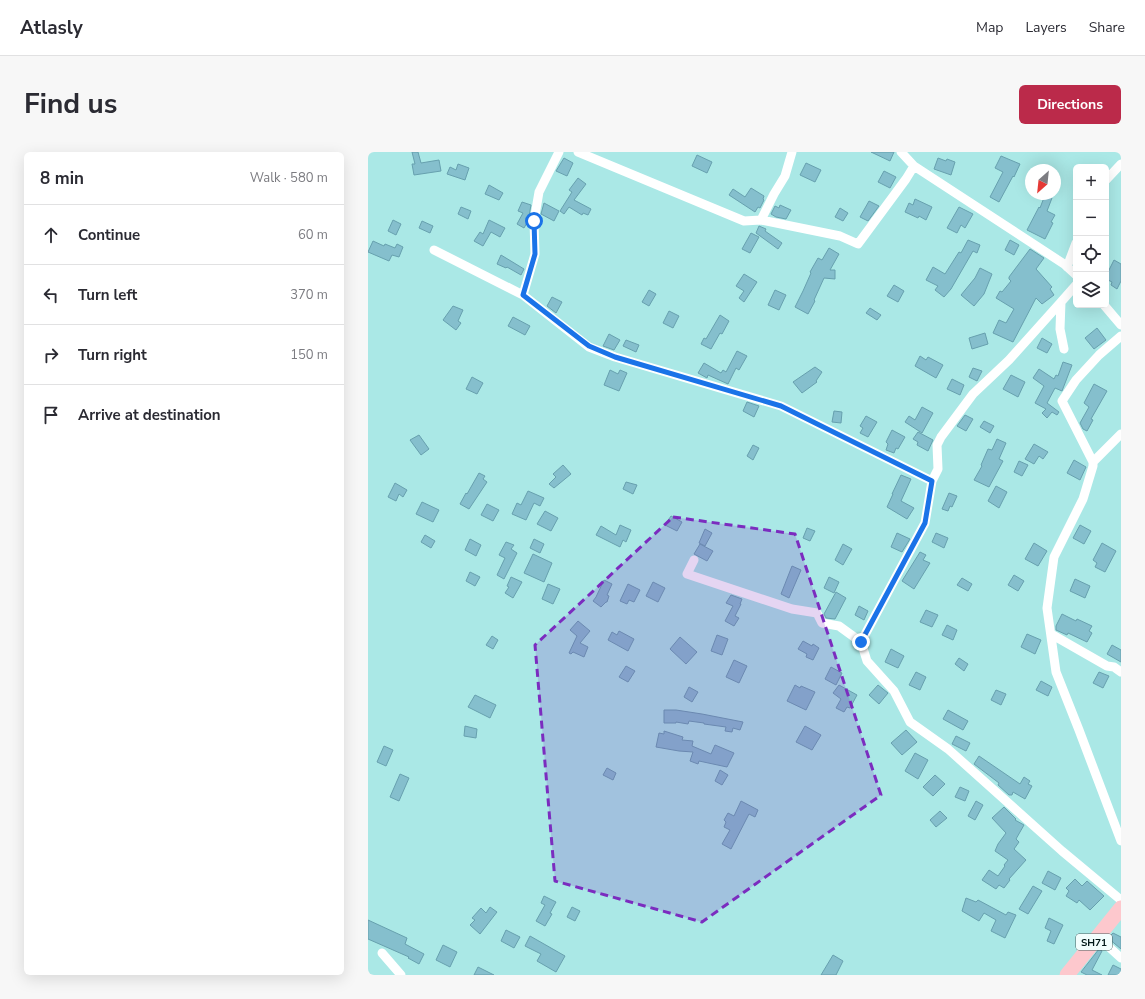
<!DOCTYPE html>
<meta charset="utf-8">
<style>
:root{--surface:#fff;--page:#f7f7f7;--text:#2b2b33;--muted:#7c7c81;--line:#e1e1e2;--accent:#bb2a4a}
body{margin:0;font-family:"Nunito Sans",sans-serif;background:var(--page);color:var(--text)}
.controls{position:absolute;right:12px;top:12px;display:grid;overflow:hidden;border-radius:6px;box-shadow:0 4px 16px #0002}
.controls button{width:36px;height:36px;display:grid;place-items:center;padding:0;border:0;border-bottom:1px solid var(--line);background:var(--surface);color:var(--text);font:20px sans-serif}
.compass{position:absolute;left:657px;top:12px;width:36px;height:36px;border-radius:50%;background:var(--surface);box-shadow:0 4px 16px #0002;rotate:207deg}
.stop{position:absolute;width:12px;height:12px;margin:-9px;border:3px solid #1a73e8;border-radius:50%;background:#fff}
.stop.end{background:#1a73e8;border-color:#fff;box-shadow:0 1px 4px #0008}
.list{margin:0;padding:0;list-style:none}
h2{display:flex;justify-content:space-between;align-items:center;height:52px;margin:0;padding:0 16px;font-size:17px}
h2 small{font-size:13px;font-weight:400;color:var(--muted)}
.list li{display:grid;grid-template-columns:26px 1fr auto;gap:12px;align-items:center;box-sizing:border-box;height:60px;padding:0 16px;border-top:1px solid var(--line)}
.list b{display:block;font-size:15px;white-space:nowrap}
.list em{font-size:13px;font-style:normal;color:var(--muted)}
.icon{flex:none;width:22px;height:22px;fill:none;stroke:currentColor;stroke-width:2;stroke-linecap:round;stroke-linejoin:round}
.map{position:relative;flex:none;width:753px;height:823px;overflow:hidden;border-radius:6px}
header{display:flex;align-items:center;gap:24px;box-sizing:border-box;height:56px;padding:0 20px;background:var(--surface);border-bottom:1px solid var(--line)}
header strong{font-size:19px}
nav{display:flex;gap:22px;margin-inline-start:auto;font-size:14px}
.intro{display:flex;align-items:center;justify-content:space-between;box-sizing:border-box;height:96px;padding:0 24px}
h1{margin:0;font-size:28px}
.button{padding:10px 18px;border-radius:6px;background:var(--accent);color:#fff;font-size:14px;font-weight:700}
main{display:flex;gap:24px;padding:0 24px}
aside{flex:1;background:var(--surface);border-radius:6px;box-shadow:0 4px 16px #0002}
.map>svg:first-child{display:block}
.building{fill:#85bfcd;stroke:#67a0ae}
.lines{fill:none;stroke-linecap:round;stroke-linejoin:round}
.minor{stroke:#fff;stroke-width:9}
.primary{stroke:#fdc8cd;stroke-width:15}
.route{stroke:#1a73e8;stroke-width:5}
.marked{fill:#7b2cbf;fill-opacity:0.2;stroke:#7b2cbf;stroke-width:3;stroke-dasharray:8 5;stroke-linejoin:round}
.labels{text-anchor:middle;stroke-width:3;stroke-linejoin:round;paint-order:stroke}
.shield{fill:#f2fefd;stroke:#495d5d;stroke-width:1}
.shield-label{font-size:10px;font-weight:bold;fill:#011818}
</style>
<header>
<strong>Atlasly</strong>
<nav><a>Map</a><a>Layers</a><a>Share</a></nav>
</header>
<div class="intro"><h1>Find us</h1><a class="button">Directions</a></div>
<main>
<aside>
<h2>8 min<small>Walk · 580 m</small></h2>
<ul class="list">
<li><svg class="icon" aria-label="ahead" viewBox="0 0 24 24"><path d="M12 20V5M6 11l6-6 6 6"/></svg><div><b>Continue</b></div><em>60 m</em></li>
<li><svg class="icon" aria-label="left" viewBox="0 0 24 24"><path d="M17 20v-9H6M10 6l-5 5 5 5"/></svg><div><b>Turn left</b></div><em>370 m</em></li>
<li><svg class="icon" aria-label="right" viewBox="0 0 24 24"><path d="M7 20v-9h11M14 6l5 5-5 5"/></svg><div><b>Turn right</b></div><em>150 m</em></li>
<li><svg class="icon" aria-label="arrive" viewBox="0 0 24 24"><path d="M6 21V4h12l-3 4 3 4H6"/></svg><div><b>Arrive at destination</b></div></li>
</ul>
</aside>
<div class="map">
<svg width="753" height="823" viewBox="0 0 753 823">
<rect width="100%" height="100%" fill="#aae8e6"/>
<path class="building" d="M44,0H50L53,11L71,8L73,19L46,23L44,12H47Z
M503,0H526L522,9Z
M329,3L344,10L339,21L324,14Z
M633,4L652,12L646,25L645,24L631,50L622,45L635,20L627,16Z
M196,6L205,11L199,24L188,19Z
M570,6L578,9L579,7L587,10L583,23L566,17Z
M438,11L453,18L447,30L432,23Z
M90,12L101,16L97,28L79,22L82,15L88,18Z
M516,19L528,25L522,36L510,30Z
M210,26L218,32L206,48L223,57L220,63L215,61L214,63L201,55L196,62L192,59L204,40L201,38Z
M121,33L135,41L131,48L117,42Z
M383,36L396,44L395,47L396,48L392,56L390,55L387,60L361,43L365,37L377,45Z
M677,43L684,46L679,59L687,63L683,70L685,71L677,87L659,78L671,55L672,56Z
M547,47L564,55L558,68L551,64L550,66L537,60L541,51L545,53Z
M501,49L511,54L500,69L492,65Z
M154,50L163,53L160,69L156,76L149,72L155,61L150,59Z
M176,51L191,59L186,69L173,62Z
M412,53L423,58L418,67L408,65L403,62L407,54L411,56Z
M93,55L103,59L100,67L90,62Z
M591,55L605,62L597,76L593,73L589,81L579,76Z
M472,56L480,61L475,69L467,65Z
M25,68L33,72L28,83L20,79Z
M121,68L137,76L132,85L123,80L115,94L106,89L112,80L115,82Z
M54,69L65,74L62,81L51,76Z
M391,74L398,77L397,79L414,91L410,97L388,81Z
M383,81L391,85L382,101L374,97Z
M600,88L612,93L609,101L605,99L583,137L576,145L567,138L570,134L558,128L565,115L577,122L591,100L593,101Z
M642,88L651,93L646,103L637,98Z
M5,89L16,94L17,92L27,96L29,92L35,95L31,105L24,103L21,109L0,100Z
M461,96L471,102L462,118H467V127L456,126L446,148L447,149L440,162L427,155L435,139L443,121L442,120L450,106L454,108Z
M662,97L676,106L668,117L684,135L682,137L686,143L674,152L668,146L645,190L625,181L631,168L638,171L646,157L628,146L632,139L634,140L643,129L641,127V125Z
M133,103L156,117L153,123L139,115L138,116L129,112Z
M746,108L753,112V129L749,137L743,133L744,130L738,127V124Z
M612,116L624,122L616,142L606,154L593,143L607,126Z
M376,122L389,130L376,150L371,146L376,139L368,134Z
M526,133L536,139L530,150L519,144Z
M281,138L288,142L281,154L274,150Z
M407,138L418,143L411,158L400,153Z
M184,145L194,150L188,161L179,154Z
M85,154L95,158L90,169L93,171L88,178L75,168Z
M502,156L513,163L509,168L498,161Z
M301,159L311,164L305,176L295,171Z
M352,163L361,169L354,182L352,181L343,197L333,192L336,186L338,187Z
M145,165L162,174L157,183L140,174Z
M729,176L738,188L726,197L717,186Z
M617,181L620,192L604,197L601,186Z
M241,182L252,188L246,198L235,194Z
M674,186L684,192L679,201L669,196Z
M258,188L271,193L268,200L255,194Z
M369,199L379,204L371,218L368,216L360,232L340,223L339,226L330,221L336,211L353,221L355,218L358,220Z
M552,204L558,208L560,205L575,213L568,226L547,214Z
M695,210L704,213L694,239L687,236L679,251L691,260L689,263L684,260L679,266L674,261L678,257L667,251L676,234L665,226L671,217L686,227L688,223L690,224Z
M447,215L454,220L448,229L449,230L434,241L425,230Z
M605,216L614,219L609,229L601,225Z
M242,218L250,222L252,218L259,221L251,239L236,233Z
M643,223L657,230L650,245L635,237Z
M104,225L115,231L109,242L98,237Z
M584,227L596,233L592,243L579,237Z
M726,232L739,239L723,267L725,268L719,279L715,277L712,271L721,255L716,251Z
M379,250L391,254L386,265L375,259Z
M554,255L565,261L554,281L537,270L541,264L547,268Z
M466,259L474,260L473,271L464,270Z
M597,263L605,267L598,279L589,274Z
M498,264L509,270L500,285L492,281L495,276L492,274Z
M616,269L626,274L622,281L612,275Z
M524,278L537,285L530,297L528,296L526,301L518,298L520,292L518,290Z
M550,280L565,288L560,299L549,293L550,290L545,287Z
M51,283L61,297L53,303L42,288Z
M629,287L638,291L631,307L635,309L621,335L606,328L614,314L613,313L620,297L624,298Z
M666,292L680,300L675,307L671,304L666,312L657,307Z
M385,293L391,296L385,308L379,304Z
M706,308L718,315L712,328L699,321Z
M651,309L660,313L654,324L646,320Z
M195,313L203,322L186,336L181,332L188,325L185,322Z
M111,321L117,324L115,327L119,330L101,357L92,352L98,341L99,342Z
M533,323L543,327L533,349L546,356L539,367L519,355L525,342H524Z
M258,330L269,333L265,342L255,337Z
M27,331L39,338L35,345L31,342L28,349L20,345Z
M628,334L639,340L631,356L620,349Z
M160,339L176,346L172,354L166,351L158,368L144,362L149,351L153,353Z
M581,341L589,344L584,355L582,354L580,359L574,357Z
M54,350L71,358L65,370L48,362Z
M119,352L131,358L125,369L113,363Z
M177,359L190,366L183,379L169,372Z
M303,364L314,370L309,379L297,373Z
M252,373L263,378L258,390L255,388L252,395L228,383L233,374L248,383Z
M712,373L723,379L716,392L705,386Z
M439,376L447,379L442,389L435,386Z
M337,377L344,381L337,394L331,391Z
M529,381L542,387L534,400L523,395Z
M568,381L580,386L576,396L564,390Z
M57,383L67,389L63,396L53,390Z
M102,387L113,393L108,404L97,398Z
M166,387L176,392L172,401L162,396Z
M138,390L146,393L143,397L149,401L136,427L129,423L137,406L131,403Z
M666,391L679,399L670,414L657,407Z
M734,391L748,399L737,420L727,415L729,411L725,408Z
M332,392L345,399L339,409L326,402Z
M475,392L484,397L475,413L467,408Z
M552,400L558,403L555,408L562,411L546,437L534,429Z
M165,402L184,411L176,430L156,421Z
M424,414L433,418L421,446L413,442Z
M102,420L112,425L107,434L98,429Z
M646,423L656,429L650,439L640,433Z
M143,425L154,430L145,446L137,441L141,435L139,434Z
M461,425L471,430L466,441L456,436Z
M594,426L604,432L600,439L589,433Z
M707,427L722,434L717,446L702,439Z
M236,428L244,432L239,443L241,444L239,450H238L233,455L225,449L228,445Z
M285,430L297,436L290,450L278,444Z
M180,432L192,437L185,452L174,447Z
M260,432L272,438L266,450L261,448L259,452L252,449Z
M468,440L478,446L467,467L458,466L456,462Z
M363,443L374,447L372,452H373L367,464L371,466L366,474L357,469L365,454L358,451Z
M491,454L500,459L496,468L487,463Z
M558,458L570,463L564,475L552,470Z
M694,462L708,469L709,467L724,474L721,479L724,481L719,490L700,481L699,483L688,478V474Z
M210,469L222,479L212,491L220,495L216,505L205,500L203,502L201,501L209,484L202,478Z
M579,473L589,478L585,488L574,483Z
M251,479L266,487L260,499L240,488L244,480L249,483Z
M659,482L673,488L667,502L653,495Z
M349,483L360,487L354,503L343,499Z
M124,484L130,488L125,497L118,493Z
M312,485L329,500L318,512L302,497Z
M435,489L444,494L445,492L451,496L445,508L438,505L439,502L430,497Z
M744,493L753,498V510L739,502Z
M523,497L536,504L530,516L517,510Z
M591,506L600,512L596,519L587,512Z
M366,508L379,514L371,531L358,525Z
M258,514L267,519L260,530L251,525Z
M463,515L474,521L468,533L457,527Z
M548,520L558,525L552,538L541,533Z
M731,520L741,524L735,536L725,531Z
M673,529L684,535L680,544L668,538Z
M427,533L432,536L433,534L447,540L438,558L419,549Z
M471,533L489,543L482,556L479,555L476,560L468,556L473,547L465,541Z
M510,533L520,541L511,552L501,543Z
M321,535L330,540L324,550L316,545Z
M628,538L638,542L633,553L623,548Z
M107,543L128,553L122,566L100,555Z
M296,558H308L334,562L375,570L372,578L365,576L364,580L357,579L358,575L336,572V571L321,569L320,572L308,570V571H296Z
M580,558L600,569L595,578L575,567Z
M97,574L109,577L108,586L96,584Z
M437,574L453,583L444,598L428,590Z
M538,578L549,590L534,603L523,591Z
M296,579L315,585L314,588L325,589L324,594L343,602L347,593L366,601L359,615L331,609L330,612L322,609L325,600L311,599L288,595L291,581L296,582Z
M588,584L602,591L598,599L584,592Z
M16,594L25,598L18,614L9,610Z
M547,601L560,608L550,627L537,619Z
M611,604L652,632L656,625L662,629L660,632L664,634L657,647L645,640L644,643H641L630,633L631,631L606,612Z
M239,616L248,621L245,628L235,623Z
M352,618L360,623L354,633L347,629Z
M32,622L41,626L31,649L22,645Z
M567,623L577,632L565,644L555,635Z
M592,635L601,639L597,649L587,645Z
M373,649L390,658L387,665L381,662L363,697L354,692L362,678L356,675L358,670L356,668L360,661L366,664Z
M608,649L615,653L607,668L600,664Z
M636,655L648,667L647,668L656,673L648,687L651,690L646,697L658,708L641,727L642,728L636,736L631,733L628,737L614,728L621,718L630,724L637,714L636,713L640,708L627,699L630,692L638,681L624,666Z
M572,659L579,666L568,675L562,668Z
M680,719L693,726L687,738L674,731Z
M707,727L714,734L719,729L736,744L722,758L711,748L709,751L698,744L701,739L698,736Z
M665,734L674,739L660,762L651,757Z
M176,744L188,750L182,761L184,762L177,774L168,769L177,753L173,751Z
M598,746L608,750L610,748L638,763L640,760L648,763L637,786L623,779L628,768L616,761L611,769L594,759Z
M122,755L129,760L112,782L102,773L107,768L104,766L113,756L118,761Z
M204,755L212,759L207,769L199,765Z
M681,766L695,773L686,792L679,789L683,779L677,776Z
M0,768L39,786L37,792L56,802L51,812L40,806L41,805L0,787Z
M138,778L152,785L146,796L133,789Z
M745,781L753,785V797L740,786Z
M162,784L197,804L188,820L169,809L173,802L157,794Z
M75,793L89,800L82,815L68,808Z
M731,797L734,799L724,818L734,823H719L713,820Z
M465,803L475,809L468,823H453Z
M745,813L753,817V823H740Z
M110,815L126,823H106Z"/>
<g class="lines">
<path class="minor" d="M210,0L376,69L393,68L406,42L417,24L424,0
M533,0L546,14L696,112L708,123
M738,28L753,12
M393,68L472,84L490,92L538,27L546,14
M66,98L155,143L221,195L247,205L413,254L564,329
M699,115L708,91
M155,143L167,102L166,69L171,40L191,0
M736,153L753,173
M753,184L731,203L708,228L694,249L725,310V314L715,347L686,405L679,456L688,520L711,578L753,689
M696,197L692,177L693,150L708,133
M725,310L753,282
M326,408L319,422L424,457L449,461L454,471L471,474L493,490L499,509L526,539L542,570L580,597L694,699L753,748
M683,482L739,514L746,515L753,520
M493,490L557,371L564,329L570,317L569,293L573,285L605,242L641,208L693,150
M730,785L753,806
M14,801L33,823"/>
<path class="primary" d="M699,823L753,756"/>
</g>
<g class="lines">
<path class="route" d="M166,69L167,102L155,143L221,194L247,205L413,254L564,329L557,371L493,490"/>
</g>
<path class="marked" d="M305,365L427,382L513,643L334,770L187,729L167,493Z"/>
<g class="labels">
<rect class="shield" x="708" y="782" width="36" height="16" rx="3"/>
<g class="shield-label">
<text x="726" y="794">SH71</text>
</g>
</g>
</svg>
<div class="controls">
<button>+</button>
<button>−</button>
<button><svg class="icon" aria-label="locate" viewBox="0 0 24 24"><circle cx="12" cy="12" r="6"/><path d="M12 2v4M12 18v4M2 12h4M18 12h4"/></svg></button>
<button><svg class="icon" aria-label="layers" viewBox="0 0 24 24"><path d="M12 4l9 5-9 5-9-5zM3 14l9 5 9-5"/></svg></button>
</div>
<svg class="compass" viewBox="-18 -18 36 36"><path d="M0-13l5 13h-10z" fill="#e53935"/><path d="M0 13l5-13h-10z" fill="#7c7c81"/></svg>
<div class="stop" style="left:166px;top:69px"></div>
<div class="stop end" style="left:493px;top:490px"></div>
</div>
</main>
